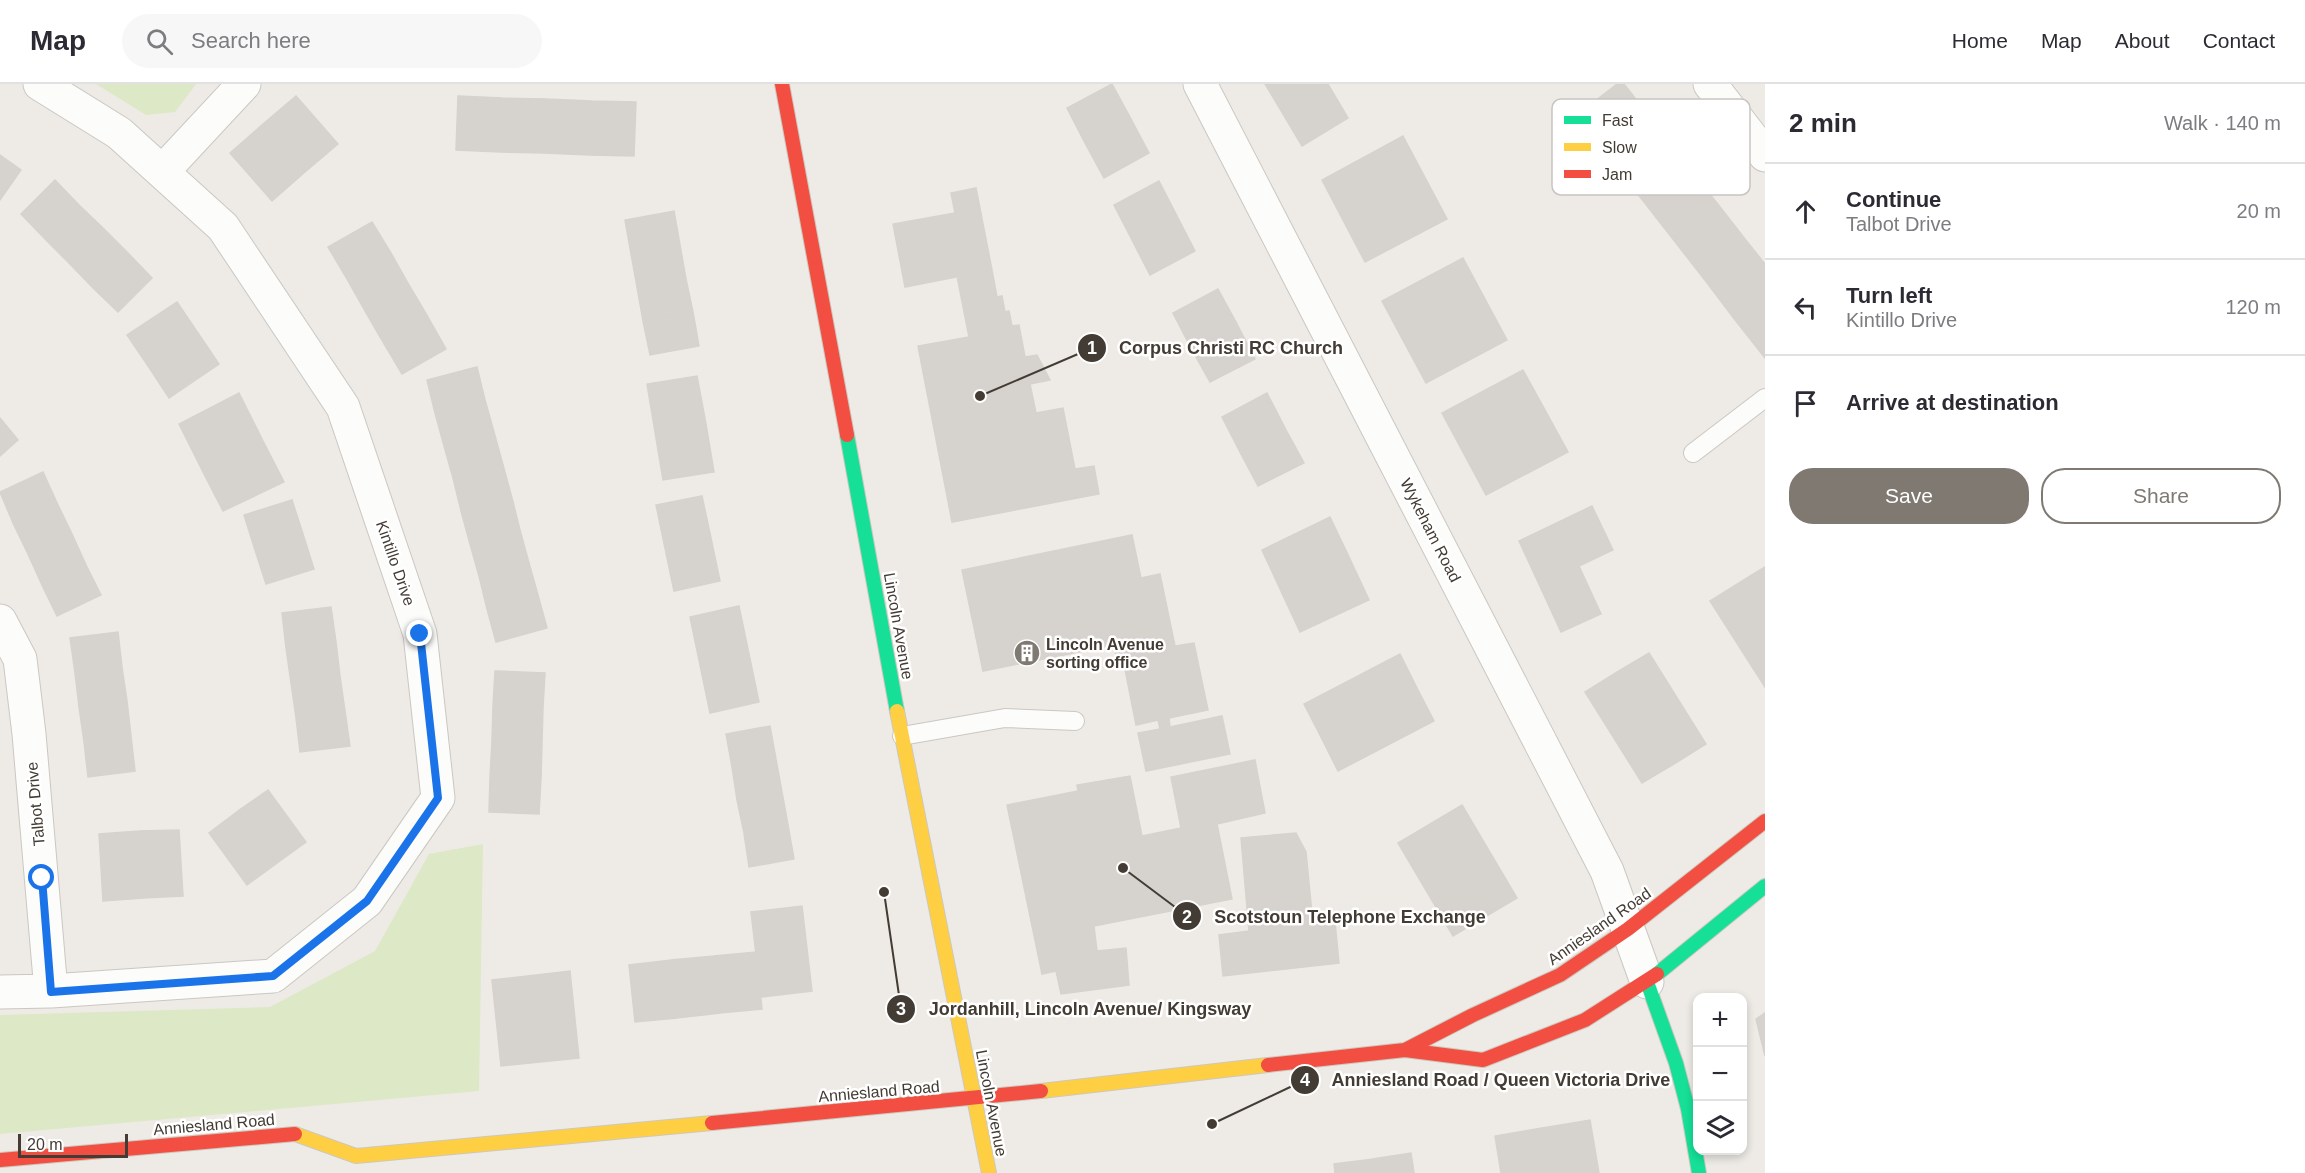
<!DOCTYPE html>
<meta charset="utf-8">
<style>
:root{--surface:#fff;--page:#f7f7f7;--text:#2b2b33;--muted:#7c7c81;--line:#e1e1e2;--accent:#7f7972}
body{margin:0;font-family:Helvetica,sans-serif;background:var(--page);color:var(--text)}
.controls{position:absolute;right:18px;bottom:18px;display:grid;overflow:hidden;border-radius:12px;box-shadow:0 3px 9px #0003}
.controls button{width:54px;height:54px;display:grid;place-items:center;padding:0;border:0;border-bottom:2px solid var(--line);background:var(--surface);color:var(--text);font:30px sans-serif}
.scale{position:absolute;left:18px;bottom:15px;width:110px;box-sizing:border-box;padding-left:6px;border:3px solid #433c34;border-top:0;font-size:16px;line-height:21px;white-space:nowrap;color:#433c34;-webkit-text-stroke:4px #fff;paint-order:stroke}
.stop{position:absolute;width:18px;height:18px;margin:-14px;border:4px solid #1a73e8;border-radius:50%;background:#fff}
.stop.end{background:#1a73e8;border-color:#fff;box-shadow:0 2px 6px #0008}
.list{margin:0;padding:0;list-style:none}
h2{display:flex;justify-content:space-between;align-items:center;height:78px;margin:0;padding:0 24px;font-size:26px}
h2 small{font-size:20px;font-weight:400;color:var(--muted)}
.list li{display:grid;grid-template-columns:39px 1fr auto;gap:18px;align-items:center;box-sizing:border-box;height:96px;padding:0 24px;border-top:2px solid var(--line)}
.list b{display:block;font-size:22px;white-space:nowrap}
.list p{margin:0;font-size:20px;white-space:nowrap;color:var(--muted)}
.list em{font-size:20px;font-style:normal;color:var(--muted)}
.actions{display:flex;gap:12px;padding:18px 24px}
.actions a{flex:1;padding:14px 0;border:2px solid var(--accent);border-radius:24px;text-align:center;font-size:21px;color:var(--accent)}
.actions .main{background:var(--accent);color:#fff}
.icon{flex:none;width:33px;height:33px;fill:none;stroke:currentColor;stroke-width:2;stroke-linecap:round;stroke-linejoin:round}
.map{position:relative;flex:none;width:1765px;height:1089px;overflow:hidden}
header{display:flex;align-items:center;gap:36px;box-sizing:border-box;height:84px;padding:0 30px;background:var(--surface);border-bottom:2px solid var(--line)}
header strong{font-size:28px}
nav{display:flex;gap:33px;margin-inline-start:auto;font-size:21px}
.search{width:420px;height:54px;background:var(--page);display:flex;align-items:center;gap:15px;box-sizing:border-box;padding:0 21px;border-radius:33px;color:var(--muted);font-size:22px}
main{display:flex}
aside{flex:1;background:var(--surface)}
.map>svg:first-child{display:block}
.green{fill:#dde8c6}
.building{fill:#d6d2cd;stroke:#d6d2cc;stroke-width:1.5}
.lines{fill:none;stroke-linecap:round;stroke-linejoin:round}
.lane-casing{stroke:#cbc7c2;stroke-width:20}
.street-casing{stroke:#cbc7c2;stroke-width:35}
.fast-casing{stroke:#cdc8bd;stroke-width:16}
.slow-casing{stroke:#cdc8bd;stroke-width:16}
.jam-casing{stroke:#cdc8bd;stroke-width:16}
.lane{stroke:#fcfcfb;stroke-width:18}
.street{stroke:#fcfcfb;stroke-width:33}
.fast{stroke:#16e098;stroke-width:14}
.slow{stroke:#ffcf43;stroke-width:14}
.jam{stroke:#f24e42;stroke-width:14}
.route{stroke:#1a73e8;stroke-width:8}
.labels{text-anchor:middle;stroke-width:5;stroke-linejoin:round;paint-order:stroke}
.street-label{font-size:16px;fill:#433c34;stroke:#fff}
.poi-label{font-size:16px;font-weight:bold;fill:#433c34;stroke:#fff;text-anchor:start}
.key{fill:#fff;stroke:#c7c4c2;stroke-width:1.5}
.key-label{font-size:16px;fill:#433c34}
.leader{fill:none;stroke:#433c34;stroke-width:2}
.callout-dot{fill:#433c34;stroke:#fff;stroke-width:2}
.mark-label{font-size:18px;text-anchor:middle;font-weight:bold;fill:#fff}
.callout-label{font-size:18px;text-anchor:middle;font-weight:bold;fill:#433c34;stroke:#fff;stroke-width:5;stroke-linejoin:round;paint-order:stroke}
</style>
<header>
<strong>Map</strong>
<div class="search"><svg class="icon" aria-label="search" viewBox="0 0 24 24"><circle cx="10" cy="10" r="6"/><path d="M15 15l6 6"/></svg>Search here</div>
<nav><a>Home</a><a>Map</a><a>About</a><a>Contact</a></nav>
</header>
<main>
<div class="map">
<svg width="1765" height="1089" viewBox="0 0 1765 1089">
<rect width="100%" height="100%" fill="#eeebe6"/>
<path class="green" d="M96,0H196L175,28L146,31Z
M483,760L479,1007L0,1050V931L270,923L375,867L429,770Z"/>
<path class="building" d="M1112,0L1131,35L1085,59L1067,24Z
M1265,0H1322L1280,25Z
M1322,0H1328L1348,34L1302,62L1280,25Z
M1617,0H1624L1653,37L1608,73L1576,32Z
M296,12L338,60L305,88L263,40Z
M458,12L502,14L500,68L456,66Z
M502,14L547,15L545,69L500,68Z
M547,15L591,17L589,71L545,69Z
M591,17L636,18L634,72L589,71Z
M1131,35L1149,69L1104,94L1085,59Z
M1653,37L1685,78L1640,113L1608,73Z
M263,40L305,88L272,117L230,69Z
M1403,52L1447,135L1365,178L1322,96Z
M0,71L21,86L0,116Z
M1685,78L1717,119L1672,154L1640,113Z
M55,96L79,121L45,155L21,130Z
M1159,97L1177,132L1132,156L1114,121Z
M976,104L992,186L905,203L893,140L955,129L951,109Z
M1717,119L1749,160L1704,195L1672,154Z
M79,121L104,145L69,179L45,155Z
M674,127L680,161L631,170L625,136Z
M1177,132L1195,167L1150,191L1132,156Z
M372,138L391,169L347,195L328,163Z
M104,145L128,169L93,204L69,179Z
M1749,160L1765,180V213L1735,236L1704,195Z
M680,161L686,195L637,203L631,170Z
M128,169L152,194L118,228L93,204Z
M391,169L409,201L365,227L347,195Z
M1463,174L1507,256L1426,299L1382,217Z
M992,186L997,213L1002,212L1005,228L1009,227L1012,242L1019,241L1025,273L1037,271L1050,296L1030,300L1036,329L1063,324L1075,385L1094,382L1099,410L952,438L918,262L969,253L957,192Z
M686,195L693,228L643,237L637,203Z
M409,201L428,233L383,258L365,227Z
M1218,205L1237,240L1191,264L1173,229Z
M1765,213V274L1735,236Z
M177,218L198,249L148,282L127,251Z
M693,228L699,262L650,271L643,237Z
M428,233L446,265L402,290L383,258Z
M1237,240L1255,275L1210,298L1191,264Z
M198,249L219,280L169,314L148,282Z
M477,283L485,316L435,329L427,296Z
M1523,286L1568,368L1486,411L1442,329Z
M697,292L706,340L655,348L647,300Z
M239,309L261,353L201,384L179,340Z
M1267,309L1285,344L1240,368L1222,333Z
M485,316L494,348L444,362L435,329Z
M0,334L18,356L0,372Z
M706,340L714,388L663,396L655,348Z
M1285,344L1304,379L1258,402L1240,368Z
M494,348L503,381L453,394L444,362Z
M261,353L284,398L223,427L201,384Z
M503,381L512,414L461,427L453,394Z
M43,388L57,419L13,439L0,408Z
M702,412L711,454L665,464L656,421Z
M512,414L520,446L470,460L461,427Z
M292,416L303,450L255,466L244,431Z
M57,419L72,450L28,470L13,439Z
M1592,422L1613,466L1579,482L1601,530L1561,548L1519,457Z
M1330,433L1350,475L1281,507L1262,466Z
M520,446L529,479L479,492L470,460Z
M72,450L86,481L42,501L28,470Z
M303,450L314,485L266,500L255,466Z
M1132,451L1141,494L1160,490L1175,562L1194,559L1208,626L1169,634L1170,643L1222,632L1230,670L1146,687L1138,649L1160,645L1158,636L1136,641L1123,575L1117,576L1114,561L983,587L962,486Z
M711,454L720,497L674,507L665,464Z
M1350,475L1369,516L1300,548L1281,507Z
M529,479L538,511L487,525L479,492Z
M86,481L101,511L57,532L42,501Z
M1765,483V533L1742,497Z
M1742,497L1765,533V603L1710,517Z
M538,511L547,544L496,558L487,525Z
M739,522L749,570L700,581L690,533Z
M331,523L336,558L286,564L282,529Z
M118,548L122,583L75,589L70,554Z
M336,558L340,592L291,599L286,564Z
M1649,569L1706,660L1674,680L1617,588Z
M749,570L759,618L710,629L700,581Z
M1400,570L1417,604L1321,653L1304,620Z
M122,583L127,617L79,623L75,589Z
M495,587L545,589L543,624L493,622Z
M1617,588L1674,680L1642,699L1585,608Z
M340,592L345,627L296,634L291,599Z
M1417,604L1434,637L1338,687L1321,653Z
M127,617L131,652L84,658L79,623Z
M493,622L543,624L542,659L492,657Z
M345,627L350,662L300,668L296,634Z
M770,642L776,675L732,683L726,650Z
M131,652L135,687L88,693L84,658Z
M492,657L542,659L541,694L490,693Z
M776,675L782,708L737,716L732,683Z
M1255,676L1265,729L1217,740L1232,815L1094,842L1097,867L1126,864L1129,901L1061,910L1056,887L1042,890L1007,721L1078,707L1077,701L1130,692L1142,752L1181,744L1171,693Z
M490,693L541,694L539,730L489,728Z
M268,706L306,758L277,779L238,727Z
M782,708L788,741L744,749L737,716Z
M1462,721L1517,814L1485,833L1430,740Z
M238,727L277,779L247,801L209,749Z
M1430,740L1485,833L1453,852L1398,759Z
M788,741L794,775L749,783L744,749Z
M179,746L183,812L143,814L139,747Z
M139,747L143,814L103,817L99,750Z
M1296,749L1306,768L1313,840L1335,838L1339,879L1223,892L1219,851L1249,847L1241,754Z
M802,822L812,907L761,913L751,828Z
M756,868L762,925L720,929L714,872Z
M714,872L720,929L677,934L671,876Z
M671,876L677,934L635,938L629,881Z
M570,887L579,974L501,982L492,896Z
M1765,929V972L1756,935Z
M1590,1036L1599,1089H1501L1495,1052Z
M1411,1069L1414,1089H1375L1373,1075Z
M1373,1075L1375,1089H1335L1334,1080Z"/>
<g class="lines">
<defs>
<path id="lane" d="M1693,369L1765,314
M902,652L1005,634L1075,637"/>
<path id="street" d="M1200,0L1607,787L1647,898
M1710,0L1765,71
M162,88L244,0
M0,537L20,575L29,650L51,907
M0,908L51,907L273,892L367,817L438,714L420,550L343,323L223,143L119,49L40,0"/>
<path id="fast" d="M847,351L897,627
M1657,890L1765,802
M1647,898L1676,979L1688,1025L1699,1089"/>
<path id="slow" d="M897,627L989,1089
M1041,1007L1268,981
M295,1050L356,1072L712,1039"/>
<path id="jam" d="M782,0L847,351
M1405,966L1473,931L1560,891L1628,845L1765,737
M1268,981L1405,966L1483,976L1585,936L1657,890
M712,1039L1041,1007
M0,1076L295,1050"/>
</defs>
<use href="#lane" class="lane-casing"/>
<use href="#street" class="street-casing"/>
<use href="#fast" class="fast-casing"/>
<use href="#slow" class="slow-casing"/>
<use href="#jam" class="jam-casing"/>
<use href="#lane" class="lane"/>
<use href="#street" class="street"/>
<use href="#fast" class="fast"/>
<use href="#slow" class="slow"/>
<use href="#jam" class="jam"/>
</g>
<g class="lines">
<path class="route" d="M42,794L51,908L273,892L367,817L438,714L420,550"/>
</g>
<defs>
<symbol id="building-disc" viewBox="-11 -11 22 22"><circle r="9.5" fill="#7f7972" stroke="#fff"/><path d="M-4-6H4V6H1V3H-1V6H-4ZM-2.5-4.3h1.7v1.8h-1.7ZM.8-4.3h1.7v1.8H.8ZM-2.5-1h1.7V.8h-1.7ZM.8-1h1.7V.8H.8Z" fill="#fff"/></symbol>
</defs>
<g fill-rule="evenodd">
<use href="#building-disc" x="1012" y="554" width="30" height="30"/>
</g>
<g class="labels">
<g class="street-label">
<text transform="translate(1431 446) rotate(63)" y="6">Wykeham Road</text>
<text transform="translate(396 479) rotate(71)" y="6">Kintillo Drive</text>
<text transform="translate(899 542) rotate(80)" y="6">Lincoln Avenue</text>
<text transform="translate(35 720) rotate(-95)" y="6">Talbot Drive</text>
<text transform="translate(1599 842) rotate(-35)" y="6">Anniesland Road</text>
<text transform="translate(879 1007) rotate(-5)" y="6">Anniesland Road</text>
<text transform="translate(992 1019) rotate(79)" y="6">Lincoln Avenue</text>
<text transform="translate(214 1040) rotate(-5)" y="6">Anniesland Road</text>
</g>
<g class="poi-label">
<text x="1046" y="566">Lincoln Avenue<tspan x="1046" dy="18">sorting office</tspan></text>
</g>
</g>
<rect x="1552" y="15" width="198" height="96" rx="9" class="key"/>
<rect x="1564" y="32" width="27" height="8" fill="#16e098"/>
<rect x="1564" y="59" width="27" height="8" fill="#ffcf43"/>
<rect x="1564" y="86" width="27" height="8" fill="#f24e42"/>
<g class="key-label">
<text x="1602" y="42">Fast</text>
<text x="1602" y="69">Slow</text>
<text x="1602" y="96">Jam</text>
</g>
<path class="leader" d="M980 312L1092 264M1123 784L1187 832M884 808L901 925M1212 1040L1305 996"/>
<g class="callout-dot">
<circle cx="980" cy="312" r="6"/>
<circle cx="1123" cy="784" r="6"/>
<circle cx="884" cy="808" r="6"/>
<circle cx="1212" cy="1040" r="6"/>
<circle cx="1092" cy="264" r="15"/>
<circle cx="1187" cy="832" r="15"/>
<circle cx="901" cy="925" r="15"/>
<circle cx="1305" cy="996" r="15"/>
</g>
<g class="mark-label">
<text x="1092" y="270">1</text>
<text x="1187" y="839">2</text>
<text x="901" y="931">3</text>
<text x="1305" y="1002">4</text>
</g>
<g class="callout-label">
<text x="1231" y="270">Corpus Christi RC Church</text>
<text x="1350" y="839">Scotstoun Telephone Exchange</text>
<text x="1090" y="931">Jordanhill, Lincoln Avenue/ Kingsway</text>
<text x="1501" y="1002">Anniesland Road / Queen Victoria Drive</text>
</g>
</svg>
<div class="controls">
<button>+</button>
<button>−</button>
<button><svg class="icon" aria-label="layers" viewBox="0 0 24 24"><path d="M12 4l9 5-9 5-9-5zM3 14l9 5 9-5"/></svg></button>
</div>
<div class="scale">20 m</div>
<div class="stop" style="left:42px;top:794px"></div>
<div class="stop end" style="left:420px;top:550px"></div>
</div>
<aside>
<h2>2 min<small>Walk · 140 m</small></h2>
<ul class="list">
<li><svg class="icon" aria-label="ahead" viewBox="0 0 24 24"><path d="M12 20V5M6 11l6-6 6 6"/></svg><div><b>Continue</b><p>Talbot Drive</p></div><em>20 m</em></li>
<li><svg class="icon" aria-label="left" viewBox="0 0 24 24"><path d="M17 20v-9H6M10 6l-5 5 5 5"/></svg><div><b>Turn left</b><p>Kintillo Drive</p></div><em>120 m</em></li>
<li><svg class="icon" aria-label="arrive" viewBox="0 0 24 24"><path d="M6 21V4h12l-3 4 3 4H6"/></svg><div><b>Arrive at destination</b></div></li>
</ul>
<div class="actions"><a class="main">Save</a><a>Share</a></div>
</aside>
</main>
